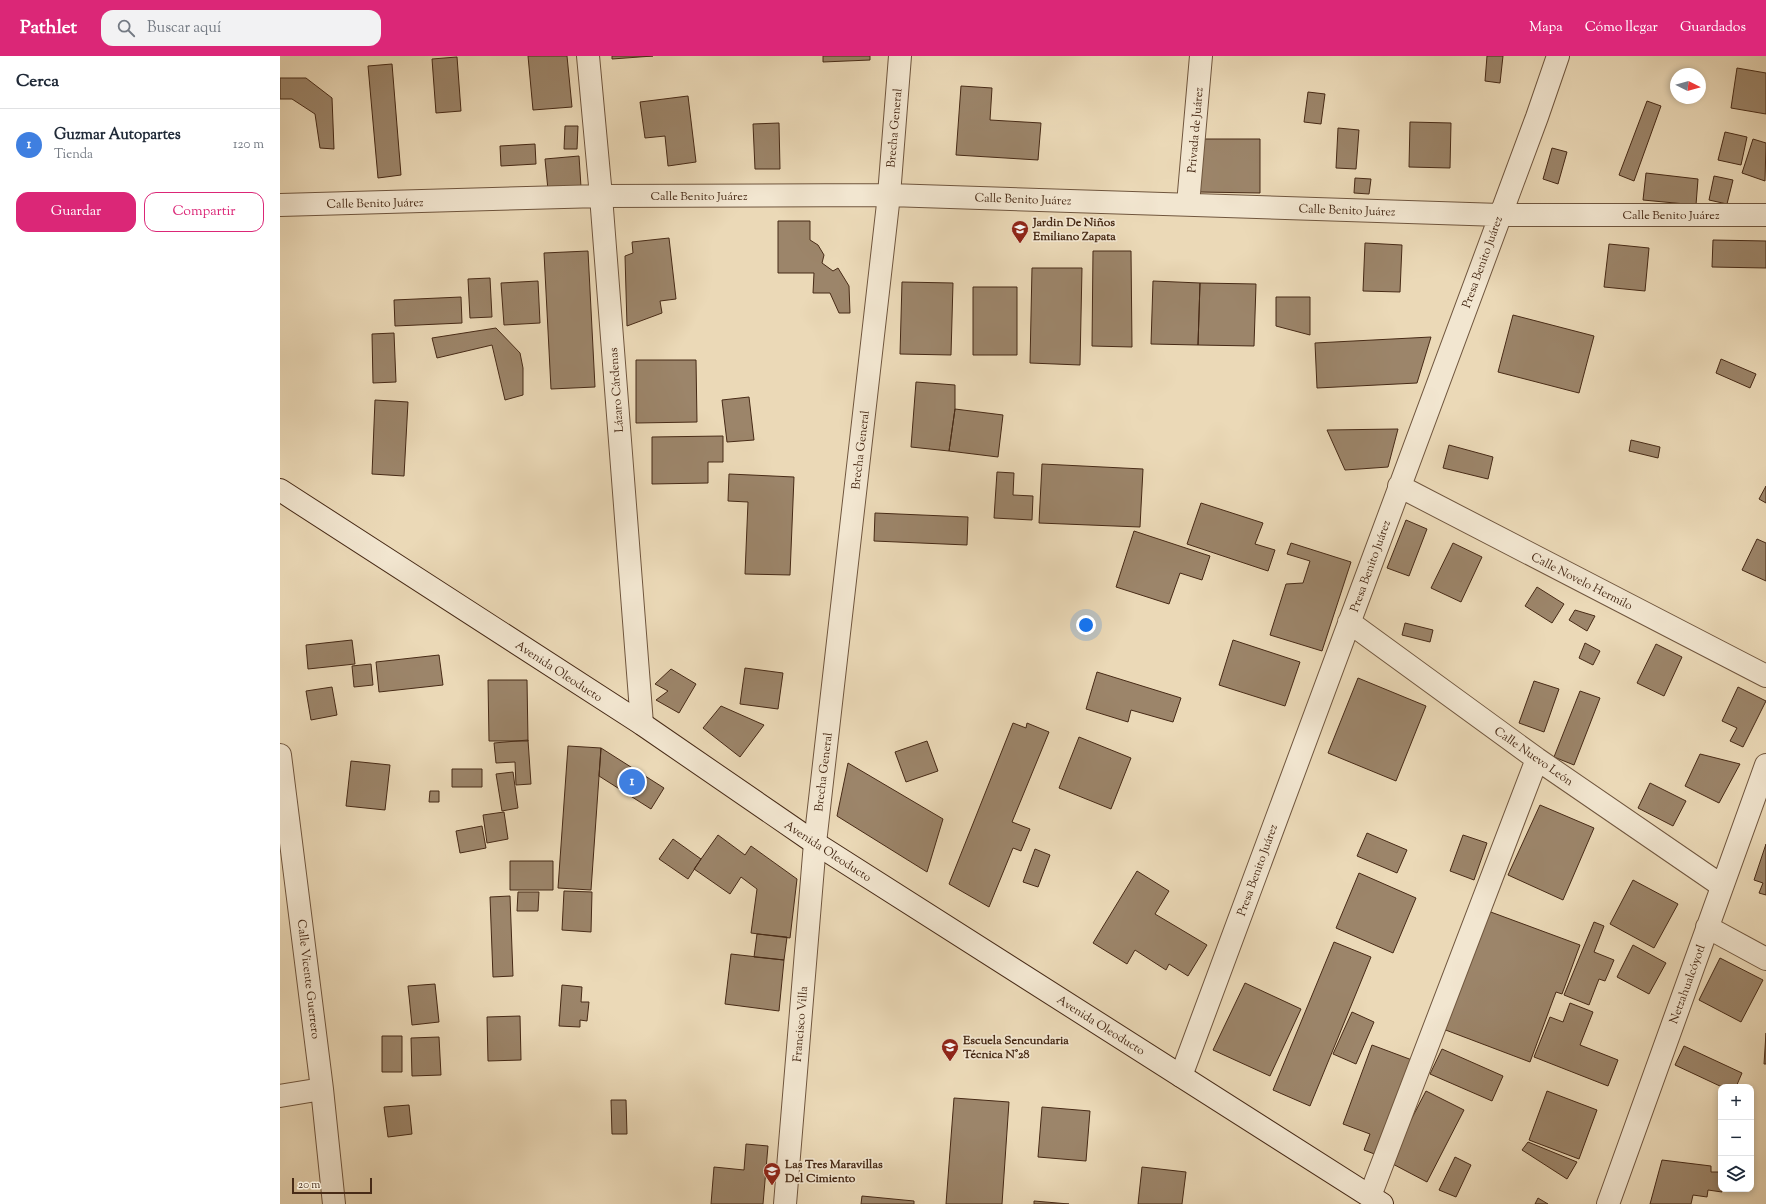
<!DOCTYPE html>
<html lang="es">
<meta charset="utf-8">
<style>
:root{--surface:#fff;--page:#f2f2f3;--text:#1f2937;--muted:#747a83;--line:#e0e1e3;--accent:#db2777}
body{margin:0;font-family:"Sorts Mill Goudy",serif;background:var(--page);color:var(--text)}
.controls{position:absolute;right:12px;bottom:12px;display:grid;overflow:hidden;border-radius:8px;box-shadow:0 2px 6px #0003}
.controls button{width:36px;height:36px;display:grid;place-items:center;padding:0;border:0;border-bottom:1px solid var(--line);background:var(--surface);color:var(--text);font:20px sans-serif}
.compass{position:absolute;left:1390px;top:12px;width:36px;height:36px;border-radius:50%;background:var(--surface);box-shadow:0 2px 6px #0003;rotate:96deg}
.scale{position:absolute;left:12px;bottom:10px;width:80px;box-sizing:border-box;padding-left:4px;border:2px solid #472a16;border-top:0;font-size:11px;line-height:14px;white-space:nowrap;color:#472a16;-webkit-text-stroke:3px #f2e6d0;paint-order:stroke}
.you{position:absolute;left:806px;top:569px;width:14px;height:14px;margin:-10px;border:3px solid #fff;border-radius:50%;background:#1a73e8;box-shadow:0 0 0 6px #1a73e833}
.badge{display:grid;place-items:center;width:26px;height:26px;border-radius:50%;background:var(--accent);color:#fff;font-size:13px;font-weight:700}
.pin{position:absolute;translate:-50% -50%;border:2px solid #fff;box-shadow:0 1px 4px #0006}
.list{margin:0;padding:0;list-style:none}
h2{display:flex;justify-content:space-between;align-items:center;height:52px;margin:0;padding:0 16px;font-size:17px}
h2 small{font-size:13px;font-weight:400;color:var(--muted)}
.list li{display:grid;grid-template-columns:26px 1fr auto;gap:12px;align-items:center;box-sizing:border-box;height:72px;padding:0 16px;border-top:1px solid var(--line)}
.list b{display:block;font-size:15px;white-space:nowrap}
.list p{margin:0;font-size:13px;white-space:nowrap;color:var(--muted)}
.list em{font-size:13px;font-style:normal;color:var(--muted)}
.actions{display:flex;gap:8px;padding:12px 16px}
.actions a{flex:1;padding:9px 0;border:1px solid var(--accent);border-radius:12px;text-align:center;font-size:14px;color:var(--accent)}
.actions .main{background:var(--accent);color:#fff}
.icon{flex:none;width:22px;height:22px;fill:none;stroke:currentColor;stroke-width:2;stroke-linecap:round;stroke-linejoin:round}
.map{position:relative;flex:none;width:1486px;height:1148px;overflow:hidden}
header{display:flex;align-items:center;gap:24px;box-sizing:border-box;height:56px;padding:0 20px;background:var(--accent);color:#fff}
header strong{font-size:19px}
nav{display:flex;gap:22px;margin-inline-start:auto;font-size:14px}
.search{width:280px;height:36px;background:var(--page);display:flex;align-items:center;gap:10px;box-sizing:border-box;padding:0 14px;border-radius:12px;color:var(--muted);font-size:15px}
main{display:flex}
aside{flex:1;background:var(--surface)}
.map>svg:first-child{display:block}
.building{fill:#9c856a;stroke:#472a16}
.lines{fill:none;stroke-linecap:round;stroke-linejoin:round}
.minor-casing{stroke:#70563e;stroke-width:24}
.secondary-casing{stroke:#472a16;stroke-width:24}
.minor{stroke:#f2e6d0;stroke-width:22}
.secondary{stroke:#f2e6d0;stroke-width:22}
.labels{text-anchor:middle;stroke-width:3.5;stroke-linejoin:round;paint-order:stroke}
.street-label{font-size:12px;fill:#472a16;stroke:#f2e6d0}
.poi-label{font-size:12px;font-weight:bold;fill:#472a16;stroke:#f2e6d0;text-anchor:start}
</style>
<header>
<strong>Pathlet</strong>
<div class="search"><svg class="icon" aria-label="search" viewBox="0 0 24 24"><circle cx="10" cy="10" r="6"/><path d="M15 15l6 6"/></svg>Buscar aquí</div>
<nav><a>Mapa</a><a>Cómo llegar</a><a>Guardados</a></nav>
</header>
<main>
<aside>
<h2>Cerca<small></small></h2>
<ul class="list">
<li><span class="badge" style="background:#3f7fe0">1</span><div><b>Guzmar Autopartes</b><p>Tienda</p></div><em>120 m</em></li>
</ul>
<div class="actions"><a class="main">Guardar</a><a>Compartir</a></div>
</aside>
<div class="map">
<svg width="1486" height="1148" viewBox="0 0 1486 1148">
<rect width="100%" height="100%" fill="#ebd9b7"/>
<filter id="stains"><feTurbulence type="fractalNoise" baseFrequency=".005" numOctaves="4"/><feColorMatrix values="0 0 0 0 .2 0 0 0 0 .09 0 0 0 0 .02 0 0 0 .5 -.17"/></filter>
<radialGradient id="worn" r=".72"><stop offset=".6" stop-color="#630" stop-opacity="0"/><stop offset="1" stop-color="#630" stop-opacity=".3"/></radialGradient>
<path class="building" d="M248,0H287L292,51L253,54Z
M332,0H373L332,3Z
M543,0H590V4L543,6Z
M1207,0H1223L1220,27L1205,25Z
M177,1L181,55L156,57L152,3Z
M112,8L121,119L98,122L88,10Z
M1457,12L1486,17V58L1451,52Z
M0,22H26L52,42L54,93L40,92L35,58L12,43H0Z
M681,30L712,32L710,64L761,67L758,104L676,99Z
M1028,36L1045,38L1041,68L1024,66Z
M408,40L416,106L388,110L385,80L365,82L360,46Z
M1367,45L1381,50L1354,125L1339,119Z
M1130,66L1171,67L1170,112L1129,111Z
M499,67L500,113H475L473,68Z
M285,70H298L297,93H284Z
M1058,72L1079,74L1076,113L1056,112Z
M1445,76L1467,81L1461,109L1438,104Z
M920,83H980V137L920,136Z
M1473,83L1486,87L1485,125L1462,117Z
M255,88L256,108L221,110L220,90Z
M1272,92L1287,96L1278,128L1263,123Z
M299,100L301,131L268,134L265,103Z
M1366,117L1418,123L1416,149L1363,144Z
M1434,120L1453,124L1447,148L1429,144Z
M1075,122L1091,123L1089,138L1074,137Z
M498,165H530V184L538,189L544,199L542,207L553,215L558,212L569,230L570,257H559L550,237H533L534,217H498Z
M389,182L396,243L380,245L382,257L347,270L345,200L353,197L352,186Z
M1433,184L1486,185V212L1432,211Z
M1085,187L1122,189L1120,236L1083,235Z
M1329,188L1369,192L1365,235L1324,231Z
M308,195L315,331L271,333L264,197Z
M813,195H851L852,291L812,290Z
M752,212H802L800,309L750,307Z
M210,222L212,261L190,262L188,223Z
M258,225L260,267L224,269L221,227Z
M873,225L920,227L918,289L871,288Z
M622,226L673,227L671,299L620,298Z
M920,227L976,228L974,290L918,289Z
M693,231H737V299H693Z
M181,241L182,267L115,270L114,244Z
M996,241H1030V279L996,270Z
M1233,259L1314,280L1299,337L1218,316Z
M216,272L240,297L243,312V339L225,344L212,289L157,302L152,282Z
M114,277L116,326L93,327L92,278Z
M1151,281L1137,327L1037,332L1035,287Z
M1441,303L1476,318L1470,332L1436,317Z
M356,304H416L417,366L356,367Z
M636,326L675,329V353L669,395L631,391Z
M469,341L474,384L447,386L442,344Z
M95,344L128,346L124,420L92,418Z
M675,353L723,359L718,401L669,395Z
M1118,373L1108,411L1065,414L1047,374Z
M443,380V406H428V427L372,428V381Z
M1351,384L1380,391L1378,402L1349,395Z
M1169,389L1213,401L1208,423L1163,412Z
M762,408L863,413L860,471L759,467Z
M717,416L734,417L733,439L753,440L752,464L714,462Z
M449,418L514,421L510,519L465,518L468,446L448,445Z
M1486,430V447L1479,443Z
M921,447L983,467L975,488L995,494L988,515L907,488Z
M595,457L688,461L687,489L594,485Z
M1126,464L1147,473L1129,520L1107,512Z
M854,475L930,500L922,524L900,517L889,548L836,531Z
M1477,483L1486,487V525L1462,514Z
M1011,487L1071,506L1042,595L990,579L1006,528L1023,527L1030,505L1007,498Z
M1173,487L1202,501L1181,546L1151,532Z
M1257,531L1284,548L1272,567L1245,550Z
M1295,554L1315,560L1307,575L1289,564Z
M1125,567L1153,574L1150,586L1122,579Z
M72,584L75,608L28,613L26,589Z
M953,584L1020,606L1005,650L939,629Z
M1305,587L1320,595L1313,609L1299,602Z
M1376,588L1402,601L1384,640L1357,627Z
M159,599L163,629L99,636L96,606Z
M91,608L93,629L74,631L72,610Z
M465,612L503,617L498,653L460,648Z
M391,613L416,628L399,657L376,644L388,635L375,628Z
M817,616L901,642L893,666L851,654L848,666L806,653Z
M1078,622L1146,650L1116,725L1048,697Z
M208,624H247L248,685H209Z
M1254,625L1279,633L1264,676L1239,667Z
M52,631L57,659L31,664L26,635Z
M1458,631L1486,645L1463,691L1450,685L1457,672L1442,665Z
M1300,635L1320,642L1294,709L1274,701Z
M441,650L484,669L460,701L423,672Z
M733,667L746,672L747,667L769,676L732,766L750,773L741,795L733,792L709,851L669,828Z
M799,681L851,702L831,753L779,732Z
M248,684L251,728L236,729L235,706L216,707L214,687Z
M647,685L658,715L626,726L615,696Z
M288,690L321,692L311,834L278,832Z
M321,692L384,732L371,753L319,720Z
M1420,698L1460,708L1439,747L1405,730Z
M71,705L110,709L105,754L66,750Z
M568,707L663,763L647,816L557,760Z
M172,713H202V731H172Z
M233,716L238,752L222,755L216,718Z
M1370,727L1406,745L1393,770L1358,752Z
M150,735H159V746H149Z
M1260,749L1314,772L1283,844L1228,819Z
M224,756L228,783L207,787L203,759Z
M202,770L206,792L180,797L176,775Z
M1087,777L1127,794L1117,817L1077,800Z
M438,779L465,799L471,790L517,823L510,882L471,877L477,833L461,821L450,838L414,813Z
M1183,779L1207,787L1194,824L1170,815Z
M393,783L421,803L408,823L379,803Z
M1486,788V839L1479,837L1483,827L1474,824Z
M755,793L770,799L758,831L743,826Z
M230,805H273V834H230Z
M857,815L889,835L875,858L927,889L908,920L889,908L886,914L855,894L847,908L813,887Z
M1079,817L1136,842L1113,897L1056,872Z
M1353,824L1398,848L1374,892L1330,868Z
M284,835L312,836L311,876L282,874Z
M238,836H259L258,855H237Z
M230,840L233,920L213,921L210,841Z
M1208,855L1300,889L1282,938L1276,936L1250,1006L1163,973Z
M1314,866L1324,870L1314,896L1334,904L1325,925L1319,923L1309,949L1284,939Z
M477,878L507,881L504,904L474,901Z
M1054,886L1091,901L1030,1050L993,1034Z
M1353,889L1386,907L1369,938L1337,921Z
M451,898L504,904L499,955L445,948Z
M1440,902L1483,924L1461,966L1419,944Z
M965,927L1021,953L990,1020L933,994Z
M155,928L159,966L132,969L128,930Z
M282,929L302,931L301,946H309L307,965L300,964V971L279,970Z
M1290,947L1313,956L1300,989L1338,1004L1328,1030L1254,1001L1270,961L1283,966Z
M1072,956L1094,966L1076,1008L1053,998Z
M240,960L241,1004L208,1005L207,961Z
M1486,977V1008H1484Z
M102,980H122V1016H102Z
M159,981L161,1019L132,1020L131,982Z
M1092,989L1132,1004L1097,1099L1084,1094L1090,1078L1063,1068Z
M1404,990L1462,1017L1456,1031H1442L1395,1009Z
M1162,993L1223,1020L1212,1045L1150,1018Z
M1146,1035L1184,1054L1147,1126L1109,1106Z
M1267,1035L1317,1054L1299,1103L1249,1084Z
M674,1042L729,1046L722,1148H666Z
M331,1044H346L347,1078H332Z
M129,1049L132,1078L108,1081L104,1051Z
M762,1051L810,1055L806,1105L758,1101Z
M1248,1086L1297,1106L1287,1123L1242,1094Z
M466,1088L488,1090L483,1148H431L434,1111L464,1114Z
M1175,1101L1191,1109L1176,1141L1159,1134Z
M1382,1104L1431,1110V1116H1441L1442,1136L1428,1134L1427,1141L1413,1139L1411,1148H1370Z
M862,1111L906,1116L902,1148H858Z
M582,1140L634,1145V1148H581Z
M1258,1142L1268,1148H1255Z
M754,1145L789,1148H754Z"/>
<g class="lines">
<defs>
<path id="minor" d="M308,0L321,140L362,668
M908,148L921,0
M0,149L321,140L609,139L1220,159H1486
M1119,430L1486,620
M1069,566L1257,703L1442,830
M0,699L42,1033L54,1148
M1427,871L1486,903
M901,1020L1257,61L1278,0
M0,1040L42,1033
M1090,1140L1257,703
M505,1148L535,787L609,139L620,0
M1328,1148L1486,709"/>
<path id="secondary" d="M0,434L362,668L535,787L1102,1148"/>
</defs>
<use href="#minor" class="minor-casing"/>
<use href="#secondary" class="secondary-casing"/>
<use href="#minor" class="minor"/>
<use href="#secondary" class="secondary"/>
</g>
<defs>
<symbol id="school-pin" viewBox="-11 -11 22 30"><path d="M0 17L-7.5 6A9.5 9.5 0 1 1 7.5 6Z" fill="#8f2418" stroke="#f2e6d0"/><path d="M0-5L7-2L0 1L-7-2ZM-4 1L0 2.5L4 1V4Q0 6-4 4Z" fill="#fff"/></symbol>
</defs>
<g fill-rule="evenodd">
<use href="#school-pin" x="730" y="163" width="20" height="27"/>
<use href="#school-pin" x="660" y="981" width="20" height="27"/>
<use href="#school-pin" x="482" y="1105" width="20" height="27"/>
</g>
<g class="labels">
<g class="street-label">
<text transform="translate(614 72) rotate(-85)" y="4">Brecha General</text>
<text transform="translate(915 74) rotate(-85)" y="4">Privada de Juárez</text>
<text x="419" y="144">Calle Benito Juárez</text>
<text transform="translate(743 143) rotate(2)" y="4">Calle Benito Juárez</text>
<text transform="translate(95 147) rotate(-1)" y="4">Calle Benito Juárez</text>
<text transform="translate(1067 154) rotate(2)" y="4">Calle Benito Juárez</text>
<text x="1391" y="163">Calle Benito Juárez</text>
<text transform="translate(1202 206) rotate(-70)" y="4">Presa Benito Juárez</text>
<text transform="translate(336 334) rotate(-94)" y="4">Lázaro Cárdenas</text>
<text transform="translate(580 394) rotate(-83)" y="4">Brecha General</text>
<text transform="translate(1090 510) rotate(-70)" y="4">Presa Benito Juárez</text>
<text transform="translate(1302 525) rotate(27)" y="4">Calle Novelo Hermilo</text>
<text transform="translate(279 615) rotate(33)" y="4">Avenida Oleoducto</text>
<text transform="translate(1254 700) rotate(35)" y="4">Calle Nuevo León</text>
<text transform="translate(543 716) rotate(-83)" y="4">Brecha General</text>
<text transform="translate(548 795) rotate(33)" y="4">Avenida Oleoducto</text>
<text transform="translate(977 814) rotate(-70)" y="4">Presa Benito Juárez</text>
<text transform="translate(29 923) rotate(83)" y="4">Calle Vicente Guerrero</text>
<text transform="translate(1407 928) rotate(-70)" y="4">Netzahualcóyotl</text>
<text transform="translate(520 968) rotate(-85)" y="4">Francisco Villa</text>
<text transform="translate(821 969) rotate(32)" y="4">Avenida Oleoducto</text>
</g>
<g class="poi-label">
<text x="753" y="170">Jardin De Niños<tspan x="753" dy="14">Emiliano Zapata</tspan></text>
<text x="683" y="988">Escuela Sencundaria<tspan x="683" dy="14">Técnica N°28</tspan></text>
<text x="505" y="1112">Las Tres Maravillas<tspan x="505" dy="14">Del Cimiento</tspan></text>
</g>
</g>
<rect width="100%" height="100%" filter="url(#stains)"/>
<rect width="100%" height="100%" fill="url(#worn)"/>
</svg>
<div class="controls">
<button>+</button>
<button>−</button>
<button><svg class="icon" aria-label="layers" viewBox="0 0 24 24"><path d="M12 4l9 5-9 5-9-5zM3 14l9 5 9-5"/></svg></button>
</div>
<svg class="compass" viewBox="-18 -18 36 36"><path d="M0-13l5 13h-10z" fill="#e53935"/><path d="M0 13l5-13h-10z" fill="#747a83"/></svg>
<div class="scale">20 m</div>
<div class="you"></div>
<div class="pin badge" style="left:352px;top:726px;background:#3f7fe0">1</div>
</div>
</main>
